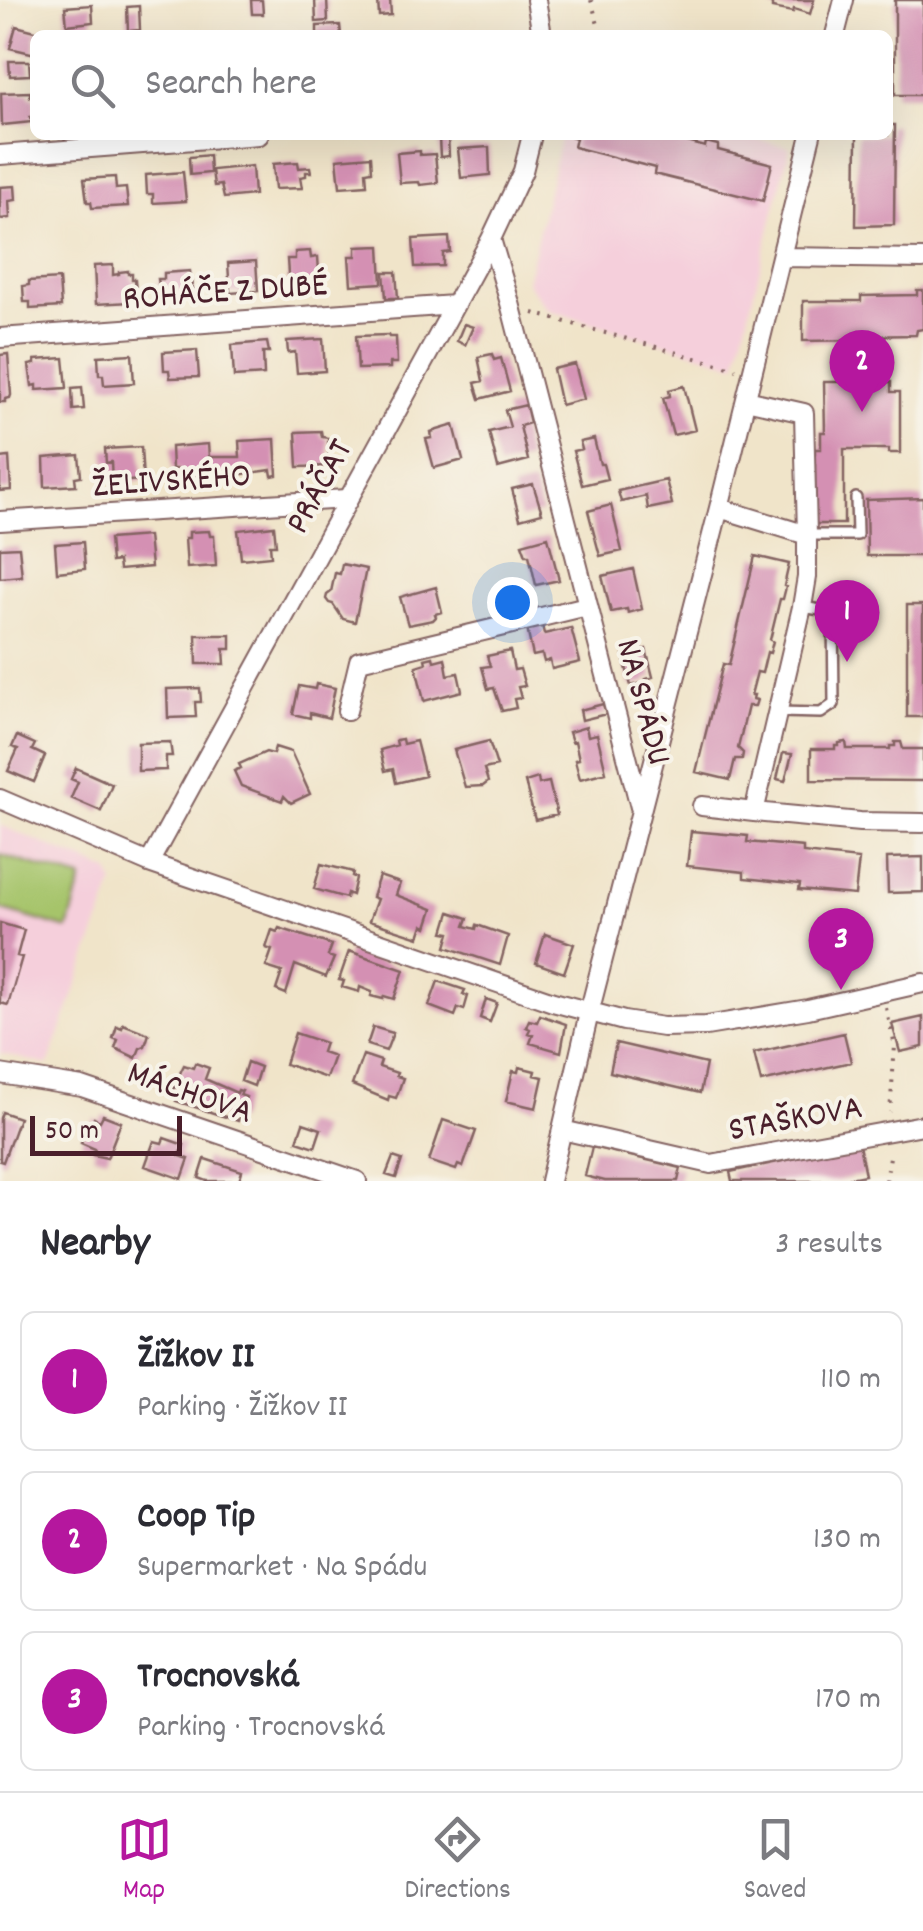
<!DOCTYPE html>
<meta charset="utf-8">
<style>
:root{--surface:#fff;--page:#f2f2f3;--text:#2b2b33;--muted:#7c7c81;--line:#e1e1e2;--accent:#b5179e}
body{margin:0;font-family:Dekko,sans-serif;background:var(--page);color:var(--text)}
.scale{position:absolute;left:30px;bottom:25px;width:152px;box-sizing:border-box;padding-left:10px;border:5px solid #4a1f2b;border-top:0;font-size:28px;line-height:35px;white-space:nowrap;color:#4a1f2b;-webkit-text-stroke:8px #f7f3e8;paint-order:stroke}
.you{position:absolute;left:512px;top:602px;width:35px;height:35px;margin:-25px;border:8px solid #fff;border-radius:50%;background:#1a73e8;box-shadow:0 0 0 15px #1a73e833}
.badge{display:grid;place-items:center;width:65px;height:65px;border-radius:50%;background:var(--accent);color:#fff;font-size:32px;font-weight:700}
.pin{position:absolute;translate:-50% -82px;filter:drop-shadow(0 2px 5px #0008)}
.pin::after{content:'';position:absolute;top:52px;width:35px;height:30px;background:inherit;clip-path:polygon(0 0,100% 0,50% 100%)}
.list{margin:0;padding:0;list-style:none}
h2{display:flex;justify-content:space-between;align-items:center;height:130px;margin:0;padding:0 40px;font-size:42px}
h2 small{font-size:32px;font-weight:400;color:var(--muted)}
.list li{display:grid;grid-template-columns:65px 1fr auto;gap:30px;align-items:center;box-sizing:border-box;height:140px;margin:0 20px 20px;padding:0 20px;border:2px solid var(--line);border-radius:15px}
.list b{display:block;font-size:38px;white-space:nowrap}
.list p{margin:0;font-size:32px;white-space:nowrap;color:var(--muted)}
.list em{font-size:32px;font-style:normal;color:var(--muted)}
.icon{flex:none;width:55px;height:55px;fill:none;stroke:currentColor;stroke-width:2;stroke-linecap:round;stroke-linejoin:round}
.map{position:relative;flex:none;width:923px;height:1181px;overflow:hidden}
.search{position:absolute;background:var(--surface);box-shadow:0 10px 40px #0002;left:30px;right:30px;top:30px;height:110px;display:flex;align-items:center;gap:25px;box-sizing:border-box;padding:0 35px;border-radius:15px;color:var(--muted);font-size:38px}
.sheet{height:610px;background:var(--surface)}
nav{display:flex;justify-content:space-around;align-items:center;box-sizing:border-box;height:140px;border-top:2px solid var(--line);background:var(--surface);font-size:28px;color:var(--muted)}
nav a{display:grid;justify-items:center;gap:5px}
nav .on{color:var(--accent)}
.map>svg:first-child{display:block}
.built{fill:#f5cfdb}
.green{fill:#a6c46b;stroke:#78724b;stroke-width:2.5}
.building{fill:#d490b3}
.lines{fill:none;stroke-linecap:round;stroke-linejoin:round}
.lane-casing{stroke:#846462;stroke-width:14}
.street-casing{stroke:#846462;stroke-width:22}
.path{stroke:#846462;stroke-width:4;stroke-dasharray:2.5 8;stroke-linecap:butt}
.lane{stroke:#fff;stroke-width:9}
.street{stroke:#fff;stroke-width:18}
.labels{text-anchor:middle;stroke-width:8;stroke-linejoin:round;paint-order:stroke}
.street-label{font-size:35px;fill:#4a1f2b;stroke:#f7f3e8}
</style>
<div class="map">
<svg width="923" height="1181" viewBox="0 0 923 1181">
<rect width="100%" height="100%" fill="#f7f3e8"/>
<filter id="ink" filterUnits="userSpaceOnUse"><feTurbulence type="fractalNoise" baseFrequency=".01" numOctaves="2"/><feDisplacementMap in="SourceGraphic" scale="20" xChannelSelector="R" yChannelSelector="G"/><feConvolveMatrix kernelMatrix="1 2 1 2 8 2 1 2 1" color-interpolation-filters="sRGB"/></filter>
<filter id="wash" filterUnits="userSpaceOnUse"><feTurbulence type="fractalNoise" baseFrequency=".0048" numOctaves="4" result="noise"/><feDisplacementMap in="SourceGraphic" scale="40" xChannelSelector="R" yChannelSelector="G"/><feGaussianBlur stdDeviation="2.25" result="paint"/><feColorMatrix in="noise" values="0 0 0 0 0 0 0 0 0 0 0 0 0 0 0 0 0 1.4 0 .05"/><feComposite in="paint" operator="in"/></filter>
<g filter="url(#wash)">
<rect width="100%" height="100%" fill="#f0e4c9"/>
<path class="built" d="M561,135H738L790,147L736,364L548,310L527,282Z
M0,825L103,869L109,872L114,883L48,1065L0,1053Z"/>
<path class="green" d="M0,855L82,879L68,929L0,909Z"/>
<g id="blocks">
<path class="building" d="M251,0H262L263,14H252Z
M315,0H327L328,21L316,22Z
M378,0H390L391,15L379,16Z
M763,0H814L810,14L794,9L793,12L772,8V4Z
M895,0H923V95H895Z
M92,5L93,22L67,25L65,7Z
M139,6L140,30L128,31L127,7Z
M340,25L341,35H317V26Z
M16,26L47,34L35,35V54L10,48Z
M9,61H29L30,75L10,76Z
M30,92V97H35V116L30,117L32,122L2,125L1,93Z
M888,125H895L894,225L856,226L857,135H888Z
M568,135H663L705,147L706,142L718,145V150L772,164L763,201L654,174L655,168L574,147L576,138Z
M439,138H448L449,156L440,157Z
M489,147L490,175L461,178L458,149Z
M420,151V155L435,154L438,183L420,185L419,182L400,183L397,153Z
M209,155L210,173L190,175L189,157Z
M371,156L372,171L366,172L367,185L340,187L337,159Z
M298,162L299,168L310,167L311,172H306V176L300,177L302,188L275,189L273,164Z
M252,166L254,195L224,198L221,185L214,186L212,170Z
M183,172L186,201L153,203V194H147L146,175Z
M115,177L116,189L126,188L128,206L92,208L91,202H87L84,179Z
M15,186L16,200L9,201L10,218L0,219V187Z
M449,237L450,252L443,253V266L415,267L413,239Z
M380,246L382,283L351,285L349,256H356V247Z
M310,251L311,258L318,257L320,287L289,289L287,259H295V252Z
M256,261L258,291L230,293L228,263Z
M113,265V275L119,274V272L128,271V274H132V279H135L136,294H130V302L96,304L94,266Z
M190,271L193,296L161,299L158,279H164V273Z
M384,272H396L398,298H386Z
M59,279L61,307L30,309V302H24L23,286L29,285V281Z
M917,290H923V329L917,330L916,335L860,336V340L803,341V301H861V296L917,295Z
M464,324L473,327L465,345L457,341Z
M388,335L389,337H396L397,363H390V368L358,369L356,336Z
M323,339L325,371L297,373L295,352L288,353L287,341Z
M267,342L269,352H263L264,375L234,377L232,345Z
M197,350L199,377L170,378L169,370H164L163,352Z
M8,354L11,395L10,398L5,399V402H0V355Z
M132,354L134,383L104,385L103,375H99L98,356Z
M492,354L494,360L501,358L510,391L480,399L475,383L483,381L478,357Z
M64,358L67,388L37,390V385L32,386L29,365L35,364V360Z
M575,364L584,399L561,405L553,369Z
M824,382H891V392H900V453H889V449H844V524H815V465H811V453H815V449H821V432H825Z
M684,386L695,430L673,435L663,398L670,396L669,390Z
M82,387L84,409L73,410L72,388Z
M526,405L530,423L520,426L528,460L498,468L489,432L510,427L505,410Z
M454,425L463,460L434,468L426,439L432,438L431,432Z
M321,431L322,437L328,438L329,466L298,467L296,432Z
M275,439L277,475L272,476L271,470L209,479V475L180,478L179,469H172L171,447L208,444L209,457H240L239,441Z
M594,439L600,464H603L607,479L582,485L573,451L582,449L580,442Z
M141,447L143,480L112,482L111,462L106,463L105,449Z
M79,455L81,476L75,477L76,485L45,487L44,458Z
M9,457L11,490L0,491V458Z
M666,480L672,504L648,509L646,496L621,502L618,491Z
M533,484L542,513L520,519L512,489Z
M923,498V556H867L866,500Z
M611,505L622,551L600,556L588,511Z
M274,526L276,545H270L271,556L241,559L238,530Z
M209,531L210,536H214L216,566L187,568L185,538H189V532Z
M148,536L151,567L119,570L118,561L111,562L109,539Z
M548,537L559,580L536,585L529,555H526L522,544Z
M83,542L85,569L57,572L55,544Z
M19,547L22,576L0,578V548Z
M755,556L789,564L784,586L786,587L783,599H780L770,640L773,641L770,653L767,652L762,673L757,672L751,695H754L753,699L757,700L755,706H748L738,748L743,753L742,759H735L730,780L696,772L723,664L729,665Z
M342,564L366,569L355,622L343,619L333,604L329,603L326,599L327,595L331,592L335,573L340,574Z
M633,569L642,609L628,613L627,609L611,612L602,576Z
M436,587L442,612L435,614L436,617L433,620L408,625L400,597Z
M907,605H923V717H907Z
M542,625L544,634L571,628L580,662L552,669L550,660L544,662L542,654L533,656L527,629Z
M196,635H231V649H224L225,664H197Z
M646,649L653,677L646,679L647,682L631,686L623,655Z
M510,651L514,670L520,669L525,686L518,687L521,698L514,699L516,708L502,711L494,688L488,689L482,667L490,666L487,656Z
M433,657L434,661L445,658L448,675L458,673L462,691L424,701L416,666L426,663L425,659Z
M316,684L335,688L329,718L310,713V718L293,714L299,686L315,689Z
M200,688L201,702H195L196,717L168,718L167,689Z
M603,704L606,714L582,720L580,710Z
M586,727L588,736L597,734L606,772L580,779L575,760L579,759L575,741L572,742L569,732Z
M17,736L35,744L32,750L45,756L34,782L8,771L18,749L12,747Z
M402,739L403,744L416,741L425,776L396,783L393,769L385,771L380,750L397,745L396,740Z
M489,741L497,766L484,769L488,782L483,786L465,787L454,750Z
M170,742L172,756H166V770L138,771V743Z
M846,742L847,749H890V746H895V742H901L903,749H923V781L811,780V749H835V746H839V743Z
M275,747L291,752L310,794L291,803L284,796L282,801L241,786L234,771L241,768L239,764L266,752L273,754Z
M783,753L792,754L785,781L777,779Z
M76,768L112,784L101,811L71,798L78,782L71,779Z
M538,778L539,784L549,782L557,815L535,820L525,782Z
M691,831L748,836L747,842L803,847V853L859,859L855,895L799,890L800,884L744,878V872L687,866Z
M923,857V892L888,893L887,858Z
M321,864L353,872L352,876L356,878L352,895L347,893L346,898L314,889Z
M379,876L400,883L396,895L433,909L427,927L423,925L419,937L369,921L377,899L372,897Z
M450,912L468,918L465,926L476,929L477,925L508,936L500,965L446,947L450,933L444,932Z
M0,923L24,930L17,956L22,957L8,1005L0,1003Z
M279,928L332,945L328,956L334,958L326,977L295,965L286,994L276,990L282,972L266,967L272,950L266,948L272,930L277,932Z
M545,934L574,944L564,973L536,963Z
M349,951L404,970L394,999L384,996L383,999L371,996L372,992L360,987L359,992L342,987L344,981L339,980Z
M438,981L465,990L463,994L468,996L464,1010L458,1008L455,1016L429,1006Z
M486,999L497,1003L490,1022L480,1018Z
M540,1015L566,1024L561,1052L530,1043L533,1035L528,1033L530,1029L526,1027L529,1020L537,1022Z
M923,1017V1047L900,1052L892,1024Z
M123,1024L149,1034L145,1046L140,1048L136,1058L115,1048L118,1040L113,1038L117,1026L122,1028Z
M373,1027L393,1033L386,1051L367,1045Z
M295,1033L325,1043L322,1052L334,1056L326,1078L285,1064Z
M844,1033L851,1062L761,1082L754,1053Z
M616,1043L706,1064L700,1093L610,1072Z
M363,1055L381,1061L379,1067L397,1073L396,1076L403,1078L396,1098L389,1096L388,1100L352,1085Z
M247,1062L260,1067L254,1086L241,1081Z
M195,1063L209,1068L205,1079L237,1093L238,1090L242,1091L240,1095L246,1097L238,1121L176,1101L178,1096L172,1094L181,1071L184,1065L193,1068Z
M519,1067L535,1071L534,1075L543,1077L536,1108L506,1101L513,1071L518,1072Z
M2,1112L19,1118L3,1162L0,1161V1118Z
M103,1115L121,1122L107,1158L93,1155L95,1149L81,1143L84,1133L88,1134L94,1118L100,1121Z
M443,1120L476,1131L463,1167L458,1165L456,1170L429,1161Z
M303,1123L321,1129L315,1147L297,1141Z
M164,1138L184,1145L180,1156L189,1159L182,1179L145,1166L154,1141L162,1143Z
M859,1145L865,1175L834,1181H732L730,1172Z
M592,1147L681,1168L678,1181H605L585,1176Z
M393,1157L402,1160L396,1178L386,1175Z
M205,1159L242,1171L239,1181H207L199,1178Z"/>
</g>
</g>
<g filter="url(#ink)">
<use href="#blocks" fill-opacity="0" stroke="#846462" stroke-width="2.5"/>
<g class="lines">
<defs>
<path id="lane" d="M807,535H857L856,498
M778,712L821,713L834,704L833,612L802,607"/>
<path id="street" d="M536,0L542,35
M835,35L844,0
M0,155L259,135
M491,239L510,303L640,807
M781,257L923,259
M0,338L454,305
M746,400L804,413L807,535
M719,508L807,535V577L802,607L754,812L860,822L923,823
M0,521L346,499
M347,711L359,661L587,606
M0,799L149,863L553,1002L624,1021L663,1027L706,1026L808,1009L923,983
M702,806L754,812
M149,863L491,239L523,171L532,135
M0,1074L82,1087L357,1181
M562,1130L711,1164L923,1125
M550,1181L589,1013L719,508L811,135"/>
</defs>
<use href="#lane" class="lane-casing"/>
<use href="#street" class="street-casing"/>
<path class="path" d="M591,0L601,35
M533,313L736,369
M886,1008L895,1046L890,1112
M886,1181L891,1151"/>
<use href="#lane" class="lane"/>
<use href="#street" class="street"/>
</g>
</g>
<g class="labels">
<g class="street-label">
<text transform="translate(225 289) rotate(-4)" y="12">ROHÁČE Z DUBÉ</text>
<text transform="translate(171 478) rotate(-4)" y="12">ŽELIVSKÉHO</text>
<text transform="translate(317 485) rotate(-61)" y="12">PRÁČAT</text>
<text transform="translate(646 701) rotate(75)" y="12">NA SPÁDU</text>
<text transform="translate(191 1090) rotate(19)" y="12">MÁCHOVA</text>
<text transform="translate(795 1116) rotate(-10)" y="12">STAŠKOVA</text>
</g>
</g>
</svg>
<div class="scale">50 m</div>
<div class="you"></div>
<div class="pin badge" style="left:847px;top:662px">1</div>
<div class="pin badge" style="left:862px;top:412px">2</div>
<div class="pin badge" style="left:841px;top:990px">3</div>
<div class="search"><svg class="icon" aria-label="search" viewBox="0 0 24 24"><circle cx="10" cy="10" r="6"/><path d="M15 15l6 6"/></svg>Search here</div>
</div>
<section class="sheet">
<h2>Nearby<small>3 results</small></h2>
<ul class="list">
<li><span class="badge">1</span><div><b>Žižkov II</b><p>Parking · Žižkov II</p></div><em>110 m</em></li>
<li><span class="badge">2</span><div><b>Coop Tip</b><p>Supermarket · Na Spádu</p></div><em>130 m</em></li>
<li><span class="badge">3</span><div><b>Trocnovská</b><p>Parking · Trocnovská</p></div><em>170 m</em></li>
</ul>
</section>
<nav>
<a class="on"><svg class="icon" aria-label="map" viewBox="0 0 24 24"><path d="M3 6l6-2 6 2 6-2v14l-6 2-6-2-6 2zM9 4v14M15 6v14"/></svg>Map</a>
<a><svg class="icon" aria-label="directions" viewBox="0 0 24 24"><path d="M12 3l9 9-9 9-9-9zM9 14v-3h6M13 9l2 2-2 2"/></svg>Directions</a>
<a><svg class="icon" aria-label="saved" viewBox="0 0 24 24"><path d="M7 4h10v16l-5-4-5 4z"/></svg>Saved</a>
</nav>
